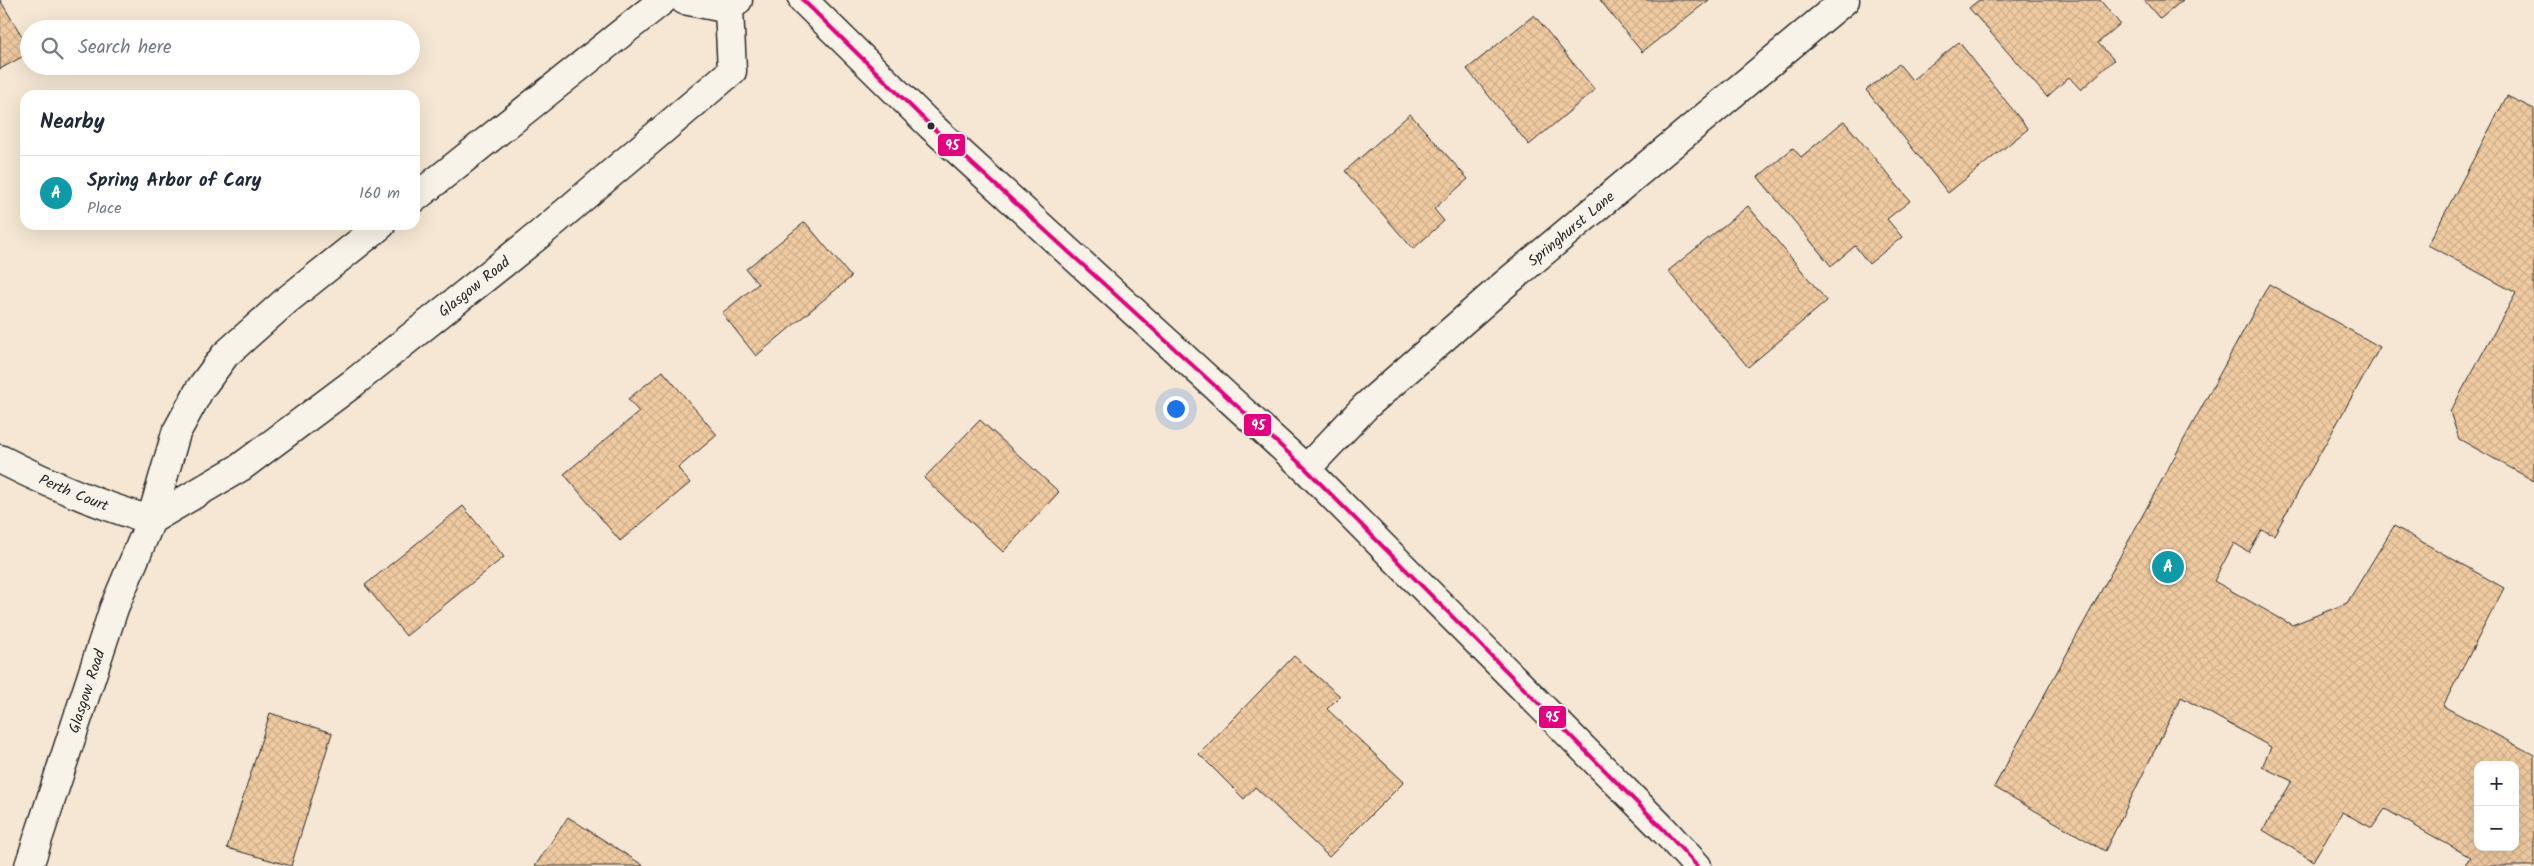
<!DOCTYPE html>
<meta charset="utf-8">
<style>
:root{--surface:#fff;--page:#f6f6f7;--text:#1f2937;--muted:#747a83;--line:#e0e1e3;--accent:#7c3aed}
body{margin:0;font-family:Kalam,sans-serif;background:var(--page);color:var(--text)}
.controls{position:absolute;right:15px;bottom:15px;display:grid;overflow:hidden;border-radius:10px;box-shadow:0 5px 20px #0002}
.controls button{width:45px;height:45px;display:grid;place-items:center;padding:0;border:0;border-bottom:1px solid var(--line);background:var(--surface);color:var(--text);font:25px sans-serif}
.you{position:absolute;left:1175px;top:408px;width:18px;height:18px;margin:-12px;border:4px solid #fff;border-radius:50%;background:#1a73e8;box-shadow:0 0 0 8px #1a73e833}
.badge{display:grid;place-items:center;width:32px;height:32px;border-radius:50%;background:var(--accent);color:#fff;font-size:16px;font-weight:700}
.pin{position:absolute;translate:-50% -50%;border:2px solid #fff;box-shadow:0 1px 5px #0006}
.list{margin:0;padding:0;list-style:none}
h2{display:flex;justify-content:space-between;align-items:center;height:65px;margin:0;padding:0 20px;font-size:21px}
h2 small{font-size:16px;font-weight:400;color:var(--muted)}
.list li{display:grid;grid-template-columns:32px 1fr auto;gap:15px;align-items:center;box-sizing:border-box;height:75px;padding:0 20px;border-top:1px solid var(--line)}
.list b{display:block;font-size:19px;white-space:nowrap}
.list p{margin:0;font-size:16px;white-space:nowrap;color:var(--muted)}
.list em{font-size:16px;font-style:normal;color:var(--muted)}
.icon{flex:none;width:28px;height:28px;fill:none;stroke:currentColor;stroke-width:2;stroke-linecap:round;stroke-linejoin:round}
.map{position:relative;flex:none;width:2534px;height:866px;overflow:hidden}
.search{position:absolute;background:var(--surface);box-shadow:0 5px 20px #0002;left:20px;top:20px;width:400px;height:55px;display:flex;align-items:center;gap:12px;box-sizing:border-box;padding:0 18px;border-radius:28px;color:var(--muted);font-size:19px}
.panel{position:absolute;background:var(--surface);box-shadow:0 5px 20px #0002;left:20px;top:90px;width:400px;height:140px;border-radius:15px}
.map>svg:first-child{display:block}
.building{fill:url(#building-cross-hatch);stroke:#2b2b2b;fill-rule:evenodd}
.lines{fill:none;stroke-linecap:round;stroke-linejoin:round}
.minor-casing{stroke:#2b2b2b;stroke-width:31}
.secondary-casing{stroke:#2b2b2b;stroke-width:31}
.minor{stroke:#f7f3e8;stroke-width:28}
.secondary{stroke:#f7f3e8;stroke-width:28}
.bus-1-casing{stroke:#f7f3e8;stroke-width:8}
.bus-1{stroke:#e5007d;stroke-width:4}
.bus-dot{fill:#2b2b2b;stroke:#f7f3e8;stroke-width:2}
.labels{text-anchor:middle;stroke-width:4;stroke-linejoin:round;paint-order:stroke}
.street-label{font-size:15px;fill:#2b2b2b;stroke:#f7f3e8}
.line-badge{stroke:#f7f3e8;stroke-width:2}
.badge-label{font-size:14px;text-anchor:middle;font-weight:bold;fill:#fff}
</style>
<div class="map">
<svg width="2534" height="866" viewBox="0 0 2534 866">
<defs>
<pattern id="building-cross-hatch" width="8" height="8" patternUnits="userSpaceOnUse" patternTransform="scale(1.25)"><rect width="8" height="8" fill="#f0cba1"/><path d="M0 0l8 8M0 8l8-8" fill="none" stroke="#ceae8b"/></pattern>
</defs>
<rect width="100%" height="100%" fill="#f5e7d3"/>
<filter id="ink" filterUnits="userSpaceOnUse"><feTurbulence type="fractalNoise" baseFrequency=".02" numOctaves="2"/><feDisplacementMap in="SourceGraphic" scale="10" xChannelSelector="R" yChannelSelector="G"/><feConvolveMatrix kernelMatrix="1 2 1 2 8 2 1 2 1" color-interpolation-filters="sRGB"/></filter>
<g filter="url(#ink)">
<path class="building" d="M0,0L29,48V53L0,69Z
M1600,0H1709L1642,52Z
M1979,0H2100L2120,24L2098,43L2114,60L2081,90L2069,77L2047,97L1969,8Z
M2144,0H2183L2160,19Z
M1534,15L1595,90L1529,145L1467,69Z
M1959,42L2028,129L1948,193L1866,90L1899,64L1912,80Z
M2507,96L2534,109V481L2459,439L2450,412L2516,293L2428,245Z
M1410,114L1468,179L1434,209L1444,221L1413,249L1345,171Z
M1844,121L1910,201L1887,219L1902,237L1869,264L1855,246L1831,266L1758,177L1793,148L1801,157Z
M1748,206L1827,301L1748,367L1668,271Z
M805,222L851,277L756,356L722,313L758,284L746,269Z
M2269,284L2380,347L2274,535L2262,530L2249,552L2234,543L2214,581L2292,625L2347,603L2394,526L2504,588L2443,706L2534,755V866H2464L2470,857L2385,809L2372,828L2342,812L2313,861L2263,830L2292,781L2262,767L2271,747L2181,697L2105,851L1994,787ZM2478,765H2515V847H2478Z
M663,371L717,435L678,468L690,483L620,541L564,474L639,412L628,399Z
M980,420L1059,492L1003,552L924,478Z
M463,506L504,557L406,636L365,585Z
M1294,656L1340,696L1327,709L1404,782L1329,857L1255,787L1244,799L1199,754Z
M270,713L332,733L291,866L227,848Z
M568,817L644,866H535Z"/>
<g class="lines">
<defs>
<g id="minor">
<path d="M684,0L729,9"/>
<path d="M415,198L663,0"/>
<path id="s1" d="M0,459C49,484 98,505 151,520"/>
<path id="s2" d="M1306,469L1366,406L1505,284L1845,0"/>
<path id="s3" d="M151,520L241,467L352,384L540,234L732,71L729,9L738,0"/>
<path id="s4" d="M29,866L114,608L151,520L176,433L200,389L225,355L287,300L381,225"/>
</g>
<path id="secondary" d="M803,0L931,126L1306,469L1663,829L1697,866"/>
</defs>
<use href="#minor" class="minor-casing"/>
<use href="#secondary" class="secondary-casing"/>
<use href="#minor" class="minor"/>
<use href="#secondary" class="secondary"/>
<defs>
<path id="bus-1" d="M803,0L931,126L1306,469L1663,829L1697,866"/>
</defs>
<use href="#bus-1" class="bus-1-casing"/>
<use href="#bus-1" class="bus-1"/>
</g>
</g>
<circle class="bus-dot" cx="931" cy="126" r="4.5"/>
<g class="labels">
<g class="street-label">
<text dy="5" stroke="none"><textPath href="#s2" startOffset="358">Springhurst Lane</textPath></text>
<text dy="5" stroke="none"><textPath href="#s3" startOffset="399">Glasgow Road</textPath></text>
<text dy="5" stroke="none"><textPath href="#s1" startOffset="81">Perth Court</textPath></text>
<text dy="5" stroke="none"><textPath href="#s4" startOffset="184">Glasgow Road</textPath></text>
</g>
</g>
<g class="line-badge">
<rect x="937" y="133" width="29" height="24" rx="5" fill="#e5007d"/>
<rect x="1243" y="413" width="29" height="24" rx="5" fill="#e5007d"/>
<rect x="1538" y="705" width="29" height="24" rx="5" fill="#e5007d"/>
</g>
<g class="badge-label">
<text x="952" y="150">95</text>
<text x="1258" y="430">95</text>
<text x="1552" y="722">95</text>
</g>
</svg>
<div class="controls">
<button>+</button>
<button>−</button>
</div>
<div class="you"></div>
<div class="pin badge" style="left:2168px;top:567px;background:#0f9aa8">A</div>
<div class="search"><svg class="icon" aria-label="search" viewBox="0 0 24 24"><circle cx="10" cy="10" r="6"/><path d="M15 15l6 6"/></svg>Search here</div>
<section class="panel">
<h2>Nearby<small></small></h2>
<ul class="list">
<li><span class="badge" style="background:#0f9aa8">A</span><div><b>Spring Arbor of Cary</b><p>Place</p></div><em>160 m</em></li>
</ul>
</section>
</div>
